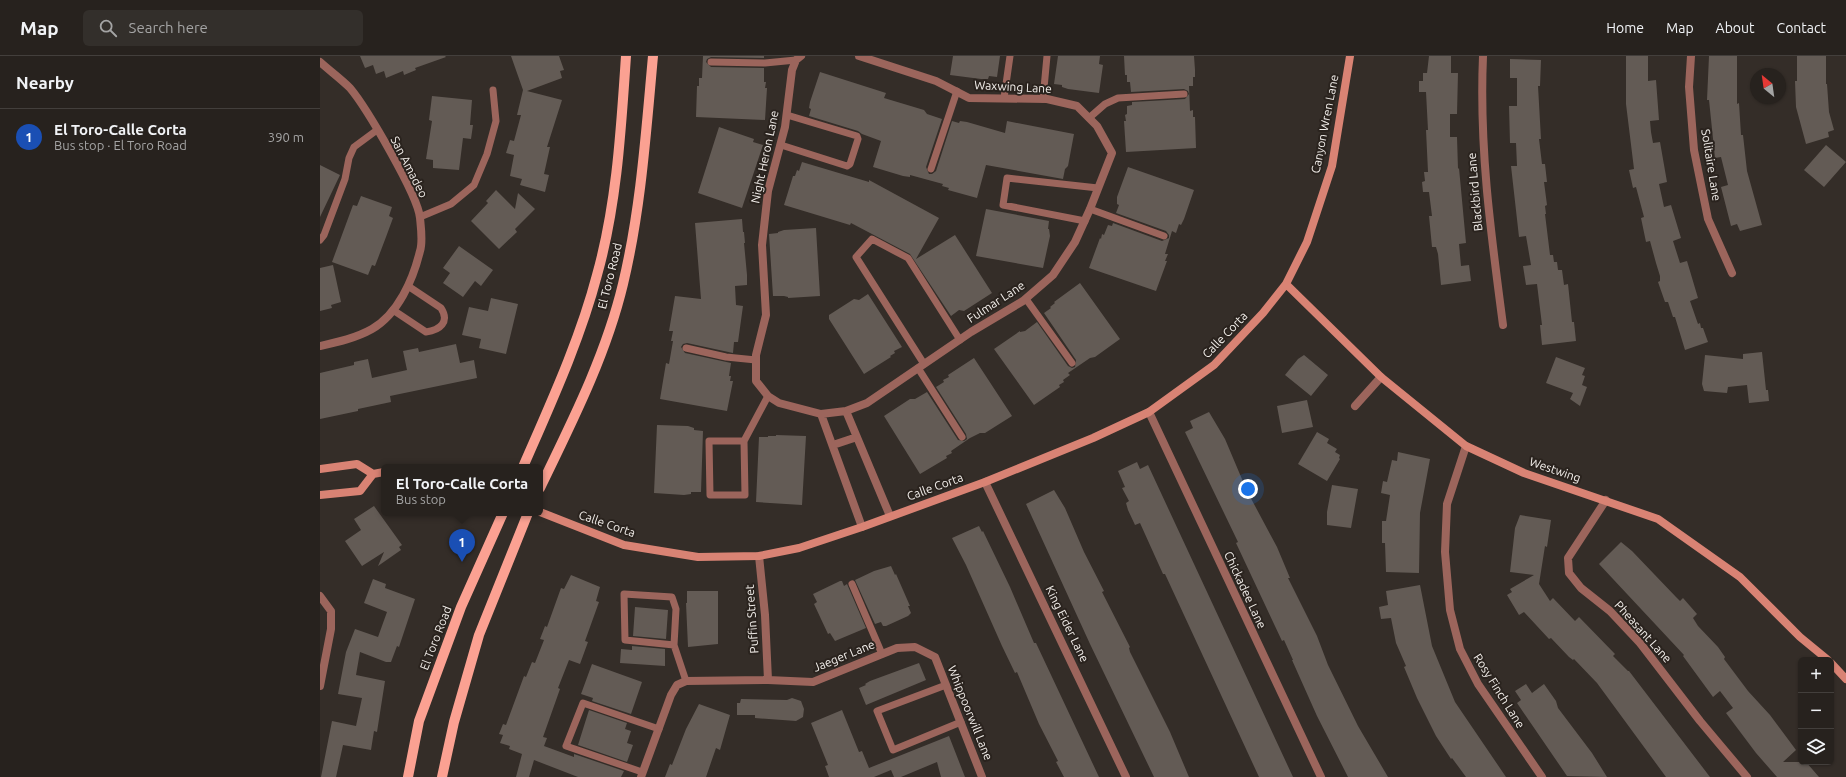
<!DOCTYPE html>
<meta charset="utf-8">
<style>
:root{--surface:#27221e;--page:#332f2b;--text:#f1f3f6;--muted:#a4a4a4;--line:#433f3c;--accent:#2563eb}
body{margin:0;font-family:Ubuntu,sans-serif;background:var(--page);color:var(--text)}
.controls{position:absolute;right:12px;bottom:12px;display:grid;overflow:hidden;border-radius:6px;box-shadow:0 1px 3px #0004}
.controls button{width:36px;height:36px;display:grid;place-items:center;padding:0;border:0;border-bottom:1px solid var(--line);background:var(--surface);color:var(--text);font:20px sans-serif}
.compass{position:absolute;left:1430px;top:12px;width:36px;height:36px;border-radius:50%;background:var(--surface);box-shadow:0 1px 3px #0004;rotate:331deg}
.you{position:absolute;left:928px;top:433px;width:14px;height:14px;margin:-10px;border:3px solid #fff;border-radius:50%;background:#1a73e8;box-shadow:0 0 0 6px #1a73e833}
.badge{display:grid;place-items:center;width:26px;height:26px;border-radius:50%;background:var(--accent);color:#fff;font-size:13px;font-weight:700}
.pin{position:absolute;translate:-50% -33px;filter:drop-shadow(0 1px 2px #0008)}
.pin::after{content:'';position:absolute;top:21px;width:14px;height:12px;background:inherit;clip-path:polygon(0 0,100% 0,50% 100%)}
.popup{position:absolute;left:61px;top:408px;width:162px;height:52px;box-sizing:border-box;display:grid;place-content:center;border-radius:6px;background:var(--surface);filter:drop-shadow(0 1px 3px #0005);font-size:13px;white-space:nowrap;color:var(--muted)}
.popup b{font-size:15px;color:var(--text)}
.popup::after{content:'';position:absolute;left:50%;top:100%;margin-left:-8px;border:8px solid transparent;border-top-color:var(--surface)}
.list{margin:0;padding:0;list-style:none}
h2{display:flex;justify-content:space-between;align-items:center;height:52px;margin:0;padding:0 16px;font-size:17px}
h2 small{font-size:13px;font-weight:400;color:var(--muted)}
.list li{display:grid;grid-template-columns:26px 1fr auto;gap:12px;align-items:center;box-sizing:border-box;height:56px;padding:0 16px;border-top:1px solid var(--line)}
.list b{display:block;font-size:15px;white-space:nowrap}
.list p{margin:0;font-size:13px;white-space:nowrap;color:var(--muted)}
.list em{font-size:13px;font-style:normal;color:var(--muted)}
.icon{flex:none;width:22px;height:22px;fill:none;stroke:currentColor;stroke-width:2;stroke-linecap:round;stroke-linejoin:round}
.map{position:relative;flex:none;width:1526px;height:721px;overflow:hidden}
header{display:flex;align-items:center;gap:24px;box-sizing:border-box;height:56px;padding:0 20px;background:var(--surface);border-bottom:1px solid var(--line)}
header strong{font-size:19px}
nav{display:flex;gap:22px;margin-inline-start:auto;font-size:14px}
.search{width:280px;height:36px;background:var(--page);display:flex;align-items:center;gap:10px;box-sizing:border-box;padding:0 14px;border-radius:6px;color:var(--muted);font-size:15px}
main{display:flex}
aside{flex:1;background:var(--surface)}
.map>svg:first-child{display:block}
.building{fill:#635b55}
.lines{fill:none;stroke-linecap:round;stroke-linejoin:round}
.lane{stroke:#9c655c;stroke-width:7}
.street{stroke:#9c655c;stroke-width:8}
.secondary{stroke:#d98374;stroke-width:8}
.primary{stroke:#fba192;stroke-width:10}
.labels{text-anchor:middle;stroke-width:4;stroke-linejoin:round;paint-order:stroke}
.street-label{font-size:12px;fill:#f3efeb;stroke:#2a231e}
</style>
<header>
<strong>Map</strong>
<div class="search"><svg class="icon" aria-label="search" viewBox="0 0 24 24"><circle cx="10" cy="10" r="6"/><path d="M15 15l6 6"/></svg>Search here</div>
<nav><a>Home</a><a>Map</a><a>About</a><a>Contact</a></nav>
</header>
<main>
<aside>
<h2>Nearby<small></small></h2>
<ul class="list">
<li><span class="badge" style="background:#1a4fb4">1</span><div><b>El Toro-Calle Corta</b><p>Bus stop · El Toro Road</p></div><em>390 m</em></li>
</ul>
</aside>
<div class="map">
<svg width="1526" height="721" viewBox="0 0 1526 721">
<rect width="100%" height="100%" fill="#342d28"/>
<path class="building" d="M40,0H125L126,1L95,12L96,14L84,19L83,15L66,22L64,15L56,18L53,9L45,12Z
M191,0H239L244,14L240,15L242,22L207,35L242,44L227,91H230L224,118L229,119L225,136L200,129L202,123L190,120L194,99L186,97L190,84L194,85L201,59H197L203,34Z
M383,0H444V2L391,1L387,3L386,6L391,11L444,12V26H446L445,32H447L445,64L376,61L377,30H379V22H382Z
M633,0H680L677,21L669,20L668,23H661L630,19Z
M738,0H780L779,8L783,9L779,37L748,33L742,31V29L734,28Z
M804,0H874L875,14V21H873V30H869L870,55L873,54V61H875L876,92L806,96L804,65H806L805,59L807,58V50L812,49V46L865,43L869,38L868,35L864,33L811,36L810,26H807V19H805Z
M1109,0H1131V17H1138L1137,58H1130V81H1137L1138,113L1139,112L1146,187L1139,188L1141,210L1149,209L1151,225L1121,229L1118,198L1116,191H1112L1109,160H1112L1109,136H1103L1102,126L1105,125L1104,116H1108L1106,74H1108L1106,36H1099V25H1103V17H1107Z
M1306,0H1328V25L1336,24L1339,64L1330,65L1331,76L1333,87L1340,86L1347,126L1339,128L1344,151L1351,149L1361,182L1353,185L1360,207L1367,205L1378,242L1370,245L1378,268L1380,267L1381,272H1383L1388,286L1365,294L1355,261H1353L1348,246H1345L1338,226L1340,225V220L1336,207L1330,185L1326,186L1321,162L1324,161L1316,131L1313,132L1309,114L1314,113L1306,48Z
M1389,0H1417V48L1419,47L1421,79H1423L1427,115L1442,169L1420,175L1417,168L1411,170L1401,131L1408,129L1401,101L1395,102L1389,44H1387Z
M1477,0H1506V28H1507L1509,56L1514,74L1508,76L1509,81L1486,88L1476,51L1475,25H1477Z
M1190,3L1221,4L1220,30H1218L1221,83H1219L1222,108H1225L1227,126H1224L1227,149L1225,150L1226,158H1225L1230,199H1233L1234,206H1237L1238,214H1242L1244,229L1248,228L1252,266H1254L1256,285L1222,289L1220,269H1222L1217,228L1206,229L1203,210L1211,209L1206,180L1199,181L1191,110H1197L1196,87H1190L1189,50H1197V22H1190Z
M500,16L566,37L564,42L604,54L607,58L622,63L606,111L609,118H612L616,115L632,65L639,67L640,65L647,66L685,77L687,65L754,78L748,110L745,113L743,123L666,109L657,142L628,134L629,132L622,130L623,128L590,119V121L583,120L553,111L561,85L542,78L538,75L489,60L491,53L489,52L490,46Z
M112,40L152,44L150,69H153L151,83L143,82L139,114L113,112V104L106,103L112,65L109,64Z
M399,71L434,83L433,86L443,89L422,152L378,137Z
M1506,89L1526,106L1504,131L1484,114Z
M482,106L549,126V124L619,162L596,203L635,179L672,237L644,255L639,254L631,260L590,198L531,167L530,169L464,149L473,120H475L477,114L479,115Z
M0,109L20,119L0,161Z
M808,111L874,134L864,163L861,169L859,168L856,177L852,175L845,198H848L845,205H847L836,235L769,212L780,182L781,183L782,178L784,179L788,169L792,170L793,167L842,185L849,182V179L846,175L796,157L799,149L797,148V141Z
M176,134L195,153L198,137L215,153L195,173L197,176L179,193L151,165L168,147L166,145Z
M41,140L72,151L69,160L73,162L66,181L55,210L52,209L48,219L12,206L33,149L37,150Z
M666,153L729,165L728,173H729L730,180L723,212L656,200Z
M422,163L423,176H424L425,187H424L427,219V229L415,230L416,249L423,250L418,286H414L413,297L367,287L363,288L361,291L365,297L411,307L409,320H411L410,325H413L407,355L340,343L346,307L349,308L353,285H351L353,275H349L355,240L381,243L375,167Z
M496,172L500,240L468,242V241L464,240H453L449,178L458,177V176L464,174Z
M139,190L173,214L161,230L155,225L143,241L123,227L130,217L123,212Z
M13,209L21,246L11,249L12,252L0,255V212Z
M760,227L800,283L775,301L770,302L748,317L750,319L743,324L744,326L739,329L740,331L714,349L674,293L700,275V276L705,275L717,266L748,310L752,312L755,311L756,304L724,257L731,252L730,251L735,247L734,246Z
M548,238L582,291L574,295L575,297L570,300L571,301L544,318L509,263V259L534,243L539,244Z
M171,242L198,248L186,298L159,292L161,283L142,279L149,251L168,255Z
M136,288L140,307L154,304L157,322L70,340L71,346L38,353V355L0,363V317L34,309V306L48,303L52,322L87,314L83,295L98,292L99,296Z
M1442,296L1446,334H1448L1449,345L1429,347L1427,329L1408,331L1407,337L1384,335L1382,328L1385,299L1423,303V298Z
M984,299L1008,319L991,340L965,319L978,303Z
M1236,301L1265,312L1262,319L1265,320L1262,329L1267,331L1260,350L1250,343L1253,337L1226,327Z
M654,302L692,360L665,377H660L650,382L631,395L632,397L626,400L627,402L600,418L564,360L590,343H595L607,336L638,384L644,385L647,383L646,378L616,331L624,326L623,324L629,321L628,319Z
M987,344L993,371L962,377L957,350Z
M889,356L905,383L927,435L957,491L970,522H968L997,580L1008,609L1038,670L1068,721H1028L997,660L972,604H973L964,584L962,585L916,487L918,486L865,376L873,372L870,365Z
M337,369L368,370L374,372V374L383,375L381,436H371V438L364,439L334,437Z
M997,376L1009,383L1007,387L1017,393L1015,396L1020,399L1019,402L1020,403L1007,425L978,408Z
M456,379L486,380L482,449L436,446L439,381H448V380H456Z
M1078,396L1110,403L1100,457L1099,517L1066,516L1065,487H1062V465H1066L1070,439L1061,437L1063,425L1067,426L1072,404L1077,405Z
M817,406L820,413L828,409L973,721H939L845,518H843L820,467L815,469L808,454L806,447L809,445L802,432L805,431L798,415Z
M1012,429L1038,433L1031,472L1007,469V456Z
M734,434L745,452L764,496L784,535L782,536L810,591L809,592L810,596L850,676L869,721H834L770,588L706,448Z
M54,450L82,489L79,491L81,494L58,510L64,496L42,510L25,485L41,474L34,463Z
M1200,459L1231,464L1227,491L1225,490L1219,528L1230,545L1233,542L1255,565L1259,561L1295,598L1293,600L1308,615H1309L1390,721H1346L1277,627L1254,603L1253,604L1249,601L1231,582L1229,583L1204,556L1199,559L1187,539L1192,536L1190,533L1214,519L1190,516L1195,472Z
M659,470L662,476L663,475L690,531L714,587H716L779,721H744L736,706L738,705L719,668L697,616L695,617L682,590L646,509L632,482Z
M1301,486L1312,495L1356,541L1360,545L1363,542L1377,558L1373,562L1378,570L1398,591L1405,601L1404,603L1428,635L1450,659L1476,694L1463,706H1486L1499,721H1457L1436,697L1406,657L1413,652L1400,635L1393,641L1363,600L1364,599L1279,508Z
M571,510L575,519L576,518L590,550H588L591,557L588,560L566,570H563L561,566L555,568L535,524L554,515Z
M251,519L280,531L276,545L279,546L265,585L268,586L260,608L249,604L238,632L240,633L223,681L227,682L224,690L254,701V698L304,715L301,721H258L214,704L209,721H196L202,698L189,693L190,690L180,687L183,679L179,678L183,668L186,669L204,620L206,621L212,606L215,607L224,584L220,583L225,570L227,571L241,532L244,533Z
M53,523L66,528L65,532L95,543L79,591L77,590L71,606H66L40,596L36,619L65,625L57,676L54,675L51,694L23,689L16,721H1L12,665L36,670L42,642L18,638L26,596L35,573L58,581L67,556L44,547Z
M520,525H522L524,530L527,528L546,572L515,585L510,577L508,578L494,548L497,546L493,538Z
M1100,529L1112,590L1135,646L1186,721H1146L1132,702L1131,703L1116,680L1097,642L1084,611L1086,610L1076,587L1071,562L1061,563L1059,551L1068,549L1066,535Z
M367,535H398V588L368,591L366,547H367Z
M315,551L348,554L346,583L313,580Z
M312,590L345,593V610L300,607L301,593L312,594Z
M599,607L606,624L546,649L539,632L546,629L545,628L550,625Z
M272,608L322,626L311,658L272,645L273,642L261,638Z
M1206,628L1212,637L1224,628L1236,645L1238,652L1272,697L1287,721L1247,720L1197,647L1201,644L1195,635Z
M472,642L481,645L484,653L483,661L476,665L435,662V659H417V647H420L421,643L467,644Z
M379,648L410,659L400,694L396,692L386,721H345L350,708L352,709L366,673Z
M269,654L307,667L305,673L311,675L307,687L313,689L307,706L258,689Z
M522,654L539,696L542,695L549,712L629,680L645,721H621L617,706L581,721H574L571,714L554,721H509L505,710L508,709L491,667Z"/>
<g class="lines">
<path class="lane" d="M391,6L445,7L476,4
M684,42L690,0
M723,43L727,0
M769,62L785,48L798,42L864,38
M461,89L527,110L530,108L538,83L537,80L467,59
M611,113L637,35
M770,153L844,180
M100,161L131,148L154,129L167,98L176,65L173,34
M765,165L683,149L687,122L778,132
M0,184L4,179L25,123L29,102L34,91L57,74
M706,243L752,307
M73,254L106,276C120,274 130,266 121,252L88,230
M366,292L406,301L436,304
M604,308L536,201L552,183L588,202L640,284
M598,312L642,381
M424,385L425,439H390L389,385H424L448,340
M532,528L562,598
M354,589L305,584L304,538L352,541L356,553L354,589L366,625
M626,629L557,655L573,694L641,666
M322,716L246,690L263,647L339,673"/>
<path class="street" d="M481,0L476,4L472,14L465,71L448,135L442,189L446,259L436,299V325L448,340L459,347L501,358L526,355L547,347L651,276L703,245L733,219L755,186L770,153L792,97L777,70L757,50L727,43L649,42L616,25L539,0
M1163,0C1159,92 1171,178 1183,269
M1371,0L1369,31L1374,94L1388,163L1412,217
M0,6C10,15 21,23 30,32C46,51 98,139 100,162C101,172 103,186 100,195C93,224 78,258 52,273C36,282 18,286 0,290
M1035,350L1061,321
M526,355L570,460
M829,356L1001,721
M501,358L542,471
M513,389L537,381
M1146,390L1127,448L1125,496L1130,554L1140,593L1158,628L1222,721
M665,426L806,721
M1286,444L1248,502L1249,517L1261,532L1290,555L1320,587L1380,665L1427,721
M439,500L445,559L448,624
M0,540L11,555V573L0,630
M321,721L351,639L357,629L366,625L448,624L493,626L577,592L595,591L615,601L662,721"/>
<path class="secondary" d="M966,228L1061,321L1146,390L1204,417L1338,463L1420,521L1480,581L1508,604
M0,413L37,408L53,418L64,416
M0,439L40,435L53,418
M220,456L304,489L378,501L439,500L479,492L542,471L665,426L773,382L829,356L894,309L943,257L966,228L987,186L1012,110L1030,0
M1511,607L1526,623"/>
<path class="primary" d="M203,411C230,349 260,284 277,219C297,148 301,73 306,0
M220,432C252,366 286,299 303,228C321,153 326,76 333,0
M88,721L99,665L141,551L183,457
M122,721L134,666L159,579L208,457"/>
</g>
<g class="labels">
<g class="street-label">
<text transform="translate(693 31) rotate(3)" y="4">Waxwing Lane</text>
<text transform="translate(1005 68) rotate(-79)" y="4">Canyon Wren Lane</text>
<text transform="translate(445 101) rotate(-78)" y="4">Night Heron Lane</text>
<text transform="translate(1391 109) rotate(81)" y="4">Solitaire Lane</text>
<text transform="translate(89 111) rotate(63)" y="4">San Amadeo</text>
<text transform="translate(1155 136) rotate(-95)" y="4">Blackbird Lane</text>
<text transform="translate(290 220) rotate(-76)" y="4">El Toro Road</text>
<text transform="translate(676 246) rotate(-33)" y="4">Fulmar Lane</text>
<text transform="translate(905 279) rotate(-46)" y="4">Calle Corta</text>
<text transform="translate(1235 414) rotate(19)" y="4">Westwing</text>
<text transform="translate(615 431) rotate(-20)" y="4">Calle Corta</text>
<text transform="translate(287 468) rotate(19)" y="4">Calle Corta</text>
<text transform="translate(925 534) rotate(65)" y="4">Chickadee Lane</text>
<text transform="translate(432 563) rotate(-94)" y="4">Puffin Street</text>
<text transform="translate(747 568) rotate(64)" y="4">King Eider Lane</text>
<text transform="translate(1323 576) rotate(48)" y="4">Pheasant Lane</text>
<text transform="translate(116 582) rotate(-69)" y="4">El Toro Road</text>
<text transform="translate(524 600) rotate(-22)" y="4">Jaeger Lane</text>
<text transform="translate(1179 635) rotate(58)" y="4">Rosy Finch Lane</text>
<text transform="translate(650 657) rotate(68)" y="4">Whippoorwill Lane</text>
</g>
</g>
</svg>
<div class="controls">
<button>+</button>
<button>−</button>
<button><svg class="icon" aria-label="layers" viewBox="0 0 24 24"><path d="M12 4l9 5-9 5-9-5zM3 14l9 5 9-5"/></svg></button>
</div>
<svg class="compass" viewBox="-18 -18 36 36"><path d="M0-13l5 13h-10z" fill="#e53935"/><path d="M0 13l5-13h-10z" fill="#a4a4a4"/></svg>
<div class="you"></div>
<div class="pin badge" style="left:142px;top:506px;background:#1a4fb4">1</div>
<div class="popup"><b>El Toro-Calle Corta</b>Bus stop</div>
</div>
</main>
